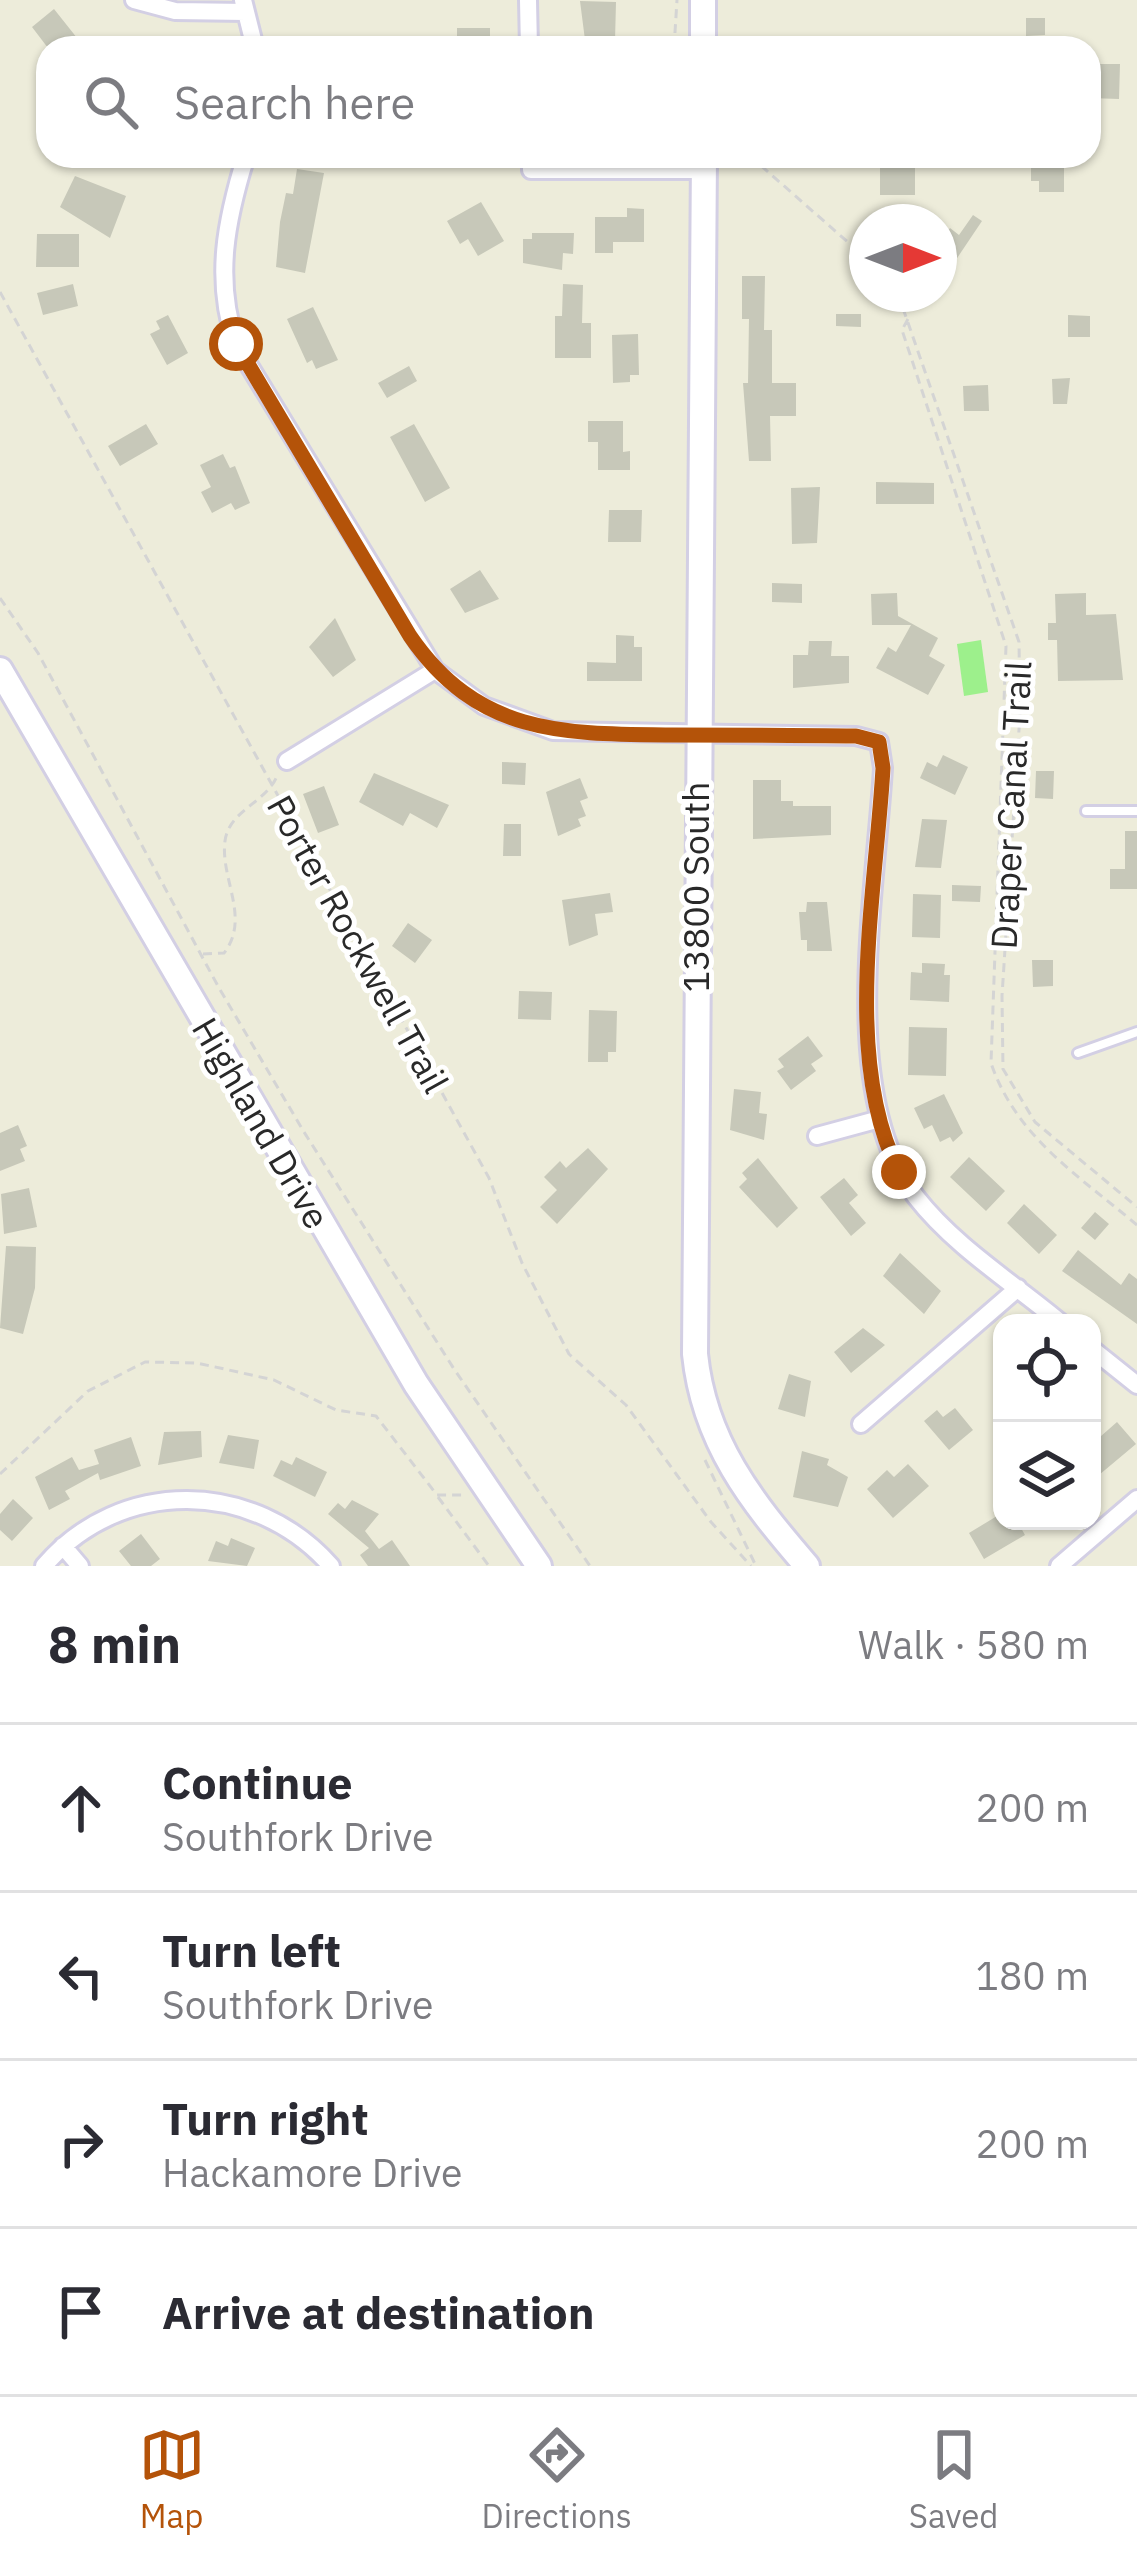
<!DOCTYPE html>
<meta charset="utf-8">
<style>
:root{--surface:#fff;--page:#f7f7f7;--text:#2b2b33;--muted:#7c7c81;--line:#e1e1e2;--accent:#b45309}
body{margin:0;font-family:"IBM Plex Sans",sans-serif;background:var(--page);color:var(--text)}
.controls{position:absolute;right:36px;bottom:36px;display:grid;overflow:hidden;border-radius:24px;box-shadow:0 3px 9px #0004}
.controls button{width:108px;height:108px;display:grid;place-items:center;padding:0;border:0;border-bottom:3px solid var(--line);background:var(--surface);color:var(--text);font:60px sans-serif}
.compass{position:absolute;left:849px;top:204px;width:108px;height:108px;border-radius:50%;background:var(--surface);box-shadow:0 3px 9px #0004;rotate:90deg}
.stop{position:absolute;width:36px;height:36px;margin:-27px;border:9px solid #b45309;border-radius:50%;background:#fff}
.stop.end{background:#b45309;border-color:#fff;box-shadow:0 3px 12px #0008}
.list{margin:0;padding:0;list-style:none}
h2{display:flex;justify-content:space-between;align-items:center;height:156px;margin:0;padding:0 48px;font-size:51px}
h2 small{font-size:39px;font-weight:400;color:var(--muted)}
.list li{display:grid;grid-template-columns:78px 1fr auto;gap:36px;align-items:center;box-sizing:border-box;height:168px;padding:0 48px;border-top:3px solid var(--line)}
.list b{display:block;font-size:45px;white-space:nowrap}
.list p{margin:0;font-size:39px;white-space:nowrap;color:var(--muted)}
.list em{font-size:39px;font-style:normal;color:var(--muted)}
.icon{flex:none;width:66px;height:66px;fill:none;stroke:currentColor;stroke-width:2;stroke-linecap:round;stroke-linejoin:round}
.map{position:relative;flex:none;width:1137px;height:1566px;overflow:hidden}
.search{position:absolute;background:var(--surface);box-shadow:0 3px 9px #0004;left:36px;right:36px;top:36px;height:132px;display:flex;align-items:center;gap:30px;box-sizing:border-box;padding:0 42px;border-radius:36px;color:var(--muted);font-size:45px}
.sheet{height:828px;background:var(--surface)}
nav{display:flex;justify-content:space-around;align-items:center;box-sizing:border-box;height:168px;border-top:3px solid var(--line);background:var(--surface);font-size:33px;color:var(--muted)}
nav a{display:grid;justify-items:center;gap:6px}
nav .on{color:var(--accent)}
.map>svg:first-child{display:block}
.pitch{fill:#9df08c}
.building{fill:#c7c8b9}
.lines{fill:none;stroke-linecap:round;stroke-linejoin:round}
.service-casing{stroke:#d3cfe4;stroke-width:14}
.minor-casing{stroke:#d3cfe4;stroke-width:22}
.secondary-casing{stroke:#d3cfe4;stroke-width:30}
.path{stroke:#d4d4d4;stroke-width:3;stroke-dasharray:9 6;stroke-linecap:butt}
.service{stroke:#fff;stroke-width:8}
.minor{stroke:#fff;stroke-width:16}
.secondary{stroke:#fff;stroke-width:24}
.route{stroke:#b45309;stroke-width:15}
.labels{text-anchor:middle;stroke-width:10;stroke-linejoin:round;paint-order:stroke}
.street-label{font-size:36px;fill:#292929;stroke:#fff}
</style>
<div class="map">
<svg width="1137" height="1566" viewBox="0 0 1137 1566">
<rect width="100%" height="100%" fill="#edecda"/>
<path class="pitch" d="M981,640L988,692L964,696L957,644Z"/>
<path class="building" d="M580,1L616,2L615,41L585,40Z
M54,9L85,48H48L32,27Z
M1026,18H1045V35L1026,36Z
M457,28H490V48H457Z
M1089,64H1120L1119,99L1089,98Z
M1031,156H1064V192H1039V181H1031Z
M880,165H915V195H880Z
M297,169L324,173L305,273L276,267L280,222L286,193L293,194Z
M75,176L126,196L110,238L60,207Z
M481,202L504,241L478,256L468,239L460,244L447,221Z
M627,208L644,209V242H613V253H595V217H627Z
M973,215L982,221L939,285V244L950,228L959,235Z
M532,233H574L573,254L563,253L562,270L523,263V239H532Z
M37,234H79V267H36Z
M742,276H765L764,330H772V383H796V416H770L771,461H749L743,383H748L749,319H742Z
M73,284L78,306L43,315L37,293Z
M563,284L583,285L582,323H591V358H555V316H562Z
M313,307L338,360L316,369L312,360L307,363L287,319Z
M836,314H861V327L836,326Z
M168,315L188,353L167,365L150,334L160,329L156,321Z
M1068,315L1090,316V337H1068Z
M638,334L639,375H630V382L613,383L612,335Z
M409,366L417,381L387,398L378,383Z
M1070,378L1067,404H1053L1052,379Z
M988,385L989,411H964L963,386Z
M588,421H623V452L630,451V470H598V442H588Z
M146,424L158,444L120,466L108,446Z
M414,424L450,488L425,502L390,437Z
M223,454L230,468L235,466L250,503L235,510L231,503L212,513L201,492L211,487L200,465Z
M876,482L934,483V504H876Z
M820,487L817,543L792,544L791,488Z
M609,510H642L641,542H608Z
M480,570L499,599L465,613L450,589Z
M772,583L802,584V603L772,602Z
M897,593L898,616L938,638L929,656L945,665L928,695L876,668L888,647L896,652L911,625H872L871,594Z
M1086,593V615L1116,614L1123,680L1058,681L1057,640H1048V623H1056L1055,594Z
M335,618L356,660L333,677L309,647Z
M616,635L634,636V647H642V681H587V662L616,663Z
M809,641H832L831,656H849V683L793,688V655H808Z
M943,755L968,767L955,795L920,778L927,762L937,767Z
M502,762L526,763L525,785L502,784Z
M1036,771H1054L1053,799L1035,798Z
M374,773L449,805L437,828L410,813L403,826L359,802Z
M580,778L588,798L580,801L586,816L578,819L581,826L558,836L546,792Z
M753,780H781V801H793V806H831V835L753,839Z
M324,786L339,825L318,833L303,794Z
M922,819L947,820L941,868L915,867Z
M504,824H521V856H503Z
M1125,831H1137V889H1110V869H1125Z
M952,885L981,886L980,902L952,901Z
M610,893L613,912L595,914L598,935L569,946L562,900Z
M913,894L941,895L940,938L912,937Z
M807,902H827L832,951H807V940H801L799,912H806Z
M408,923L432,940L415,963L392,946Z
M1032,960H1053V986L1033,987Z
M922,963L945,964L944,975H950L949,1002L910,1000L911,972L922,973Z
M519,991L552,992L551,1020L518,1019Z
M589,1010L617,1011L616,1052H608V1062H588Z
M909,1027L947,1028L946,1076L908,1075Z
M808,1036L823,1056L811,1064L816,1071L791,1090L777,1071L784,1067L778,1059Z
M734,1089L761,1092L759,1113L767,1114L764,1140L730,1130Z
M944,1094L963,1133L953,1142L950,1137L940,1142L932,1125L924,1129L914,1108Z
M18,1125L27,1146L20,1149L25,1161L0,1171V1133Z
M588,1148L608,1169L557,1224L540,1207L557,1190L544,1177L560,1161L566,1168Z
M969,1157L1005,1191L986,1211L950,1177Z
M758,1158L798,1208L777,1228L739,1187L747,1179L742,1173Z
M844,1178L858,1195L849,1203L866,1223L851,1236L820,1197Z
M29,1188L37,1227L4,1234L1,1194Z
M1024,1204L1057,1235L1039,1254L1007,1223Z
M1095,1212L1109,1224L1095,1240L1081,1228Z
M6,1246L36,1247L35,1288L23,1334L0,1328Z
M1078,1250L1121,1285L1129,1273L1137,1279V1324L1062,1271Z
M900,1253L941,1291L924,1314L883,1276Z
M863,1328L885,1345L851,1373L834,1352Z
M789,1374L811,1381L805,1417L778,1409Z
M955,1408L973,1430L949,1450L924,1421L937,1410L943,1417Z
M1117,1422L1136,1444L1099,1475L1092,1466V1444Z
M201,1431L202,1457L158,1465L164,1432Z
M228,1435L259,1440L254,1469L219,1463Z
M131,1437L141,1466L100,1480L98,1473L65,1491L70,1499L49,1510L35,1477L72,1457L79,1470L99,1464L94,1450Z
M802,1451L829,1459L827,1465L848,1477L838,1507L793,1497Z
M296,1457L327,1472L315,1497L273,1476L281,1460L292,1465Z
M908,1464L929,1486L893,1518L867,1489L887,1470L894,1477Z
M13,1499L33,1518L12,1541L0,1530V1514Z
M352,1500L379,1514L365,1531L379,1549L392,1540L410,1566H368L360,1555L369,1548L328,1514L338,1503L345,1509Z
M1002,1513V1521H1017L1025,1535L984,1559L969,1533Z
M141,1534L160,1559L151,1566H131L119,1551Z
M231,1538L255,1548L247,1566L208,1561L216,1541L228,1546Z"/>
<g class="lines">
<defs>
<path id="service" d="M1086,811H1137
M1078,1053L1137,1032"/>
<path id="minor" d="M134,0L175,11L246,12
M243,0L255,48
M528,0L529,48
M246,156C226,220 214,279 236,344L435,670L484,706L553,731L856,736L879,742L883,768C876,892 837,1095 916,1197C954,1246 1013,1283 1061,1323
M531,156V170H704
M287,761L435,670
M817,1136L876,1120
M1092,1349L1137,1385
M861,1424L1018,1288
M63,1546L80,1566
M44,1566C120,1477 254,1479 331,1566
M1059,1566L1137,1499"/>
<path id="secondary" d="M703,0V48
M704,156L695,1354C704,1442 751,1501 807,1566
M0,670L416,1384L539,1566"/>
</defs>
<use href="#service" class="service-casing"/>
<use href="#minor" class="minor-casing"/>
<use href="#secondary" class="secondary-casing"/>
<path class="path" d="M674,48L677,0
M750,156L867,259
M0,292L489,1178L522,1263L569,1354L626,1405L711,1522L751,1566
M898,294L1019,642L1020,714L1002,996L1003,1069L1035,1122L1137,1207
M908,319L902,330L1006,646L991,1063C1016,1137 1079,1176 1137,1225
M0,598L38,653L219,988L304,1132L454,1369L590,1566
M203,954L224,953C251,918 220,879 225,841C229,810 266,803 277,776
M705,1460L756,1566
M0,1474L88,1391L145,1362L197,1363L274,1380L336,1410L376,1416L437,1495H462
M438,1497L489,1566"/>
<use href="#service" class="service"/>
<use href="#minor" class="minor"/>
<use href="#secondary" class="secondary"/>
</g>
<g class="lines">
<path class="route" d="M236,344L410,636C478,735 563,734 671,735C733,735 794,735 856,736L879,742L883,768C876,892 842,1060 899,1172"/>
</g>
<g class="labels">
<g class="street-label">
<text transform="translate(1011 805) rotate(-87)" y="13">Draper Canal Trail</text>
<text transform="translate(696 887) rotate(-90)" y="13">13800 South</text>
<text transform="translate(358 944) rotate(61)" y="13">Porter Rockwell Trail</text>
<text transform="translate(261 1123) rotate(60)" y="13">Highland Drive</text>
</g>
</g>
</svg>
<div class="controls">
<button><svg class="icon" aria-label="locate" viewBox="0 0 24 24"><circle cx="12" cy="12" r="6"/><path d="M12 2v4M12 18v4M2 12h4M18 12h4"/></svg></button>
<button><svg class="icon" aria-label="layers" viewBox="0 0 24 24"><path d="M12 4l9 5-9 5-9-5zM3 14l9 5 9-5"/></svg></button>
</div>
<svg class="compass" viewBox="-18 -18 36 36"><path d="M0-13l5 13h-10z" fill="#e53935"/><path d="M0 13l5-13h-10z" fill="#7c7c81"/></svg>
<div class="stop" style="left:236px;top:344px"></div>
<div class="stop end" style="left:899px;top:1172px"></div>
<div class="search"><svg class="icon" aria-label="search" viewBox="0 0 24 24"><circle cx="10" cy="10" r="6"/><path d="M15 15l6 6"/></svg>Search here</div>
</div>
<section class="sheet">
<h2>8 min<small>Walk · 580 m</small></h2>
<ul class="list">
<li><svg class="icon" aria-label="ahead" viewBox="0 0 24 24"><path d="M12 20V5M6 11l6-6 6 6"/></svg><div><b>Continue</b><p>Southfork Drive</p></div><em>200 m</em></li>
<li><svg class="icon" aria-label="left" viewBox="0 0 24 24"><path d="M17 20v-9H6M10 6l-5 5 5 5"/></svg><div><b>Turn left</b><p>Southfork Drive</p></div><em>180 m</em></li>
<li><svg class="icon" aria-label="right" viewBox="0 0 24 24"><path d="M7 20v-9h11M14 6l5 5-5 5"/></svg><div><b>Turn right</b><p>Hackamore Drive</p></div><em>200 m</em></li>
<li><svg class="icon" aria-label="arrive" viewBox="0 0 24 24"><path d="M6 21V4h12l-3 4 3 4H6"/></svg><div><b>Arrive at destination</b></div></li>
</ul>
</section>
<nav>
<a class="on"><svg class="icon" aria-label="map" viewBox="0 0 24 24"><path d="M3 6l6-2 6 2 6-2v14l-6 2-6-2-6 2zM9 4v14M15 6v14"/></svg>Map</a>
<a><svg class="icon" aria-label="directions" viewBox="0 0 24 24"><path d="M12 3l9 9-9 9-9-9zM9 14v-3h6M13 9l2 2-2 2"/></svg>Directions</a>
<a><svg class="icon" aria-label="saved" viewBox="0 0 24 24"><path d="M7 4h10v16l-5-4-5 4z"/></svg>Saved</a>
</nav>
